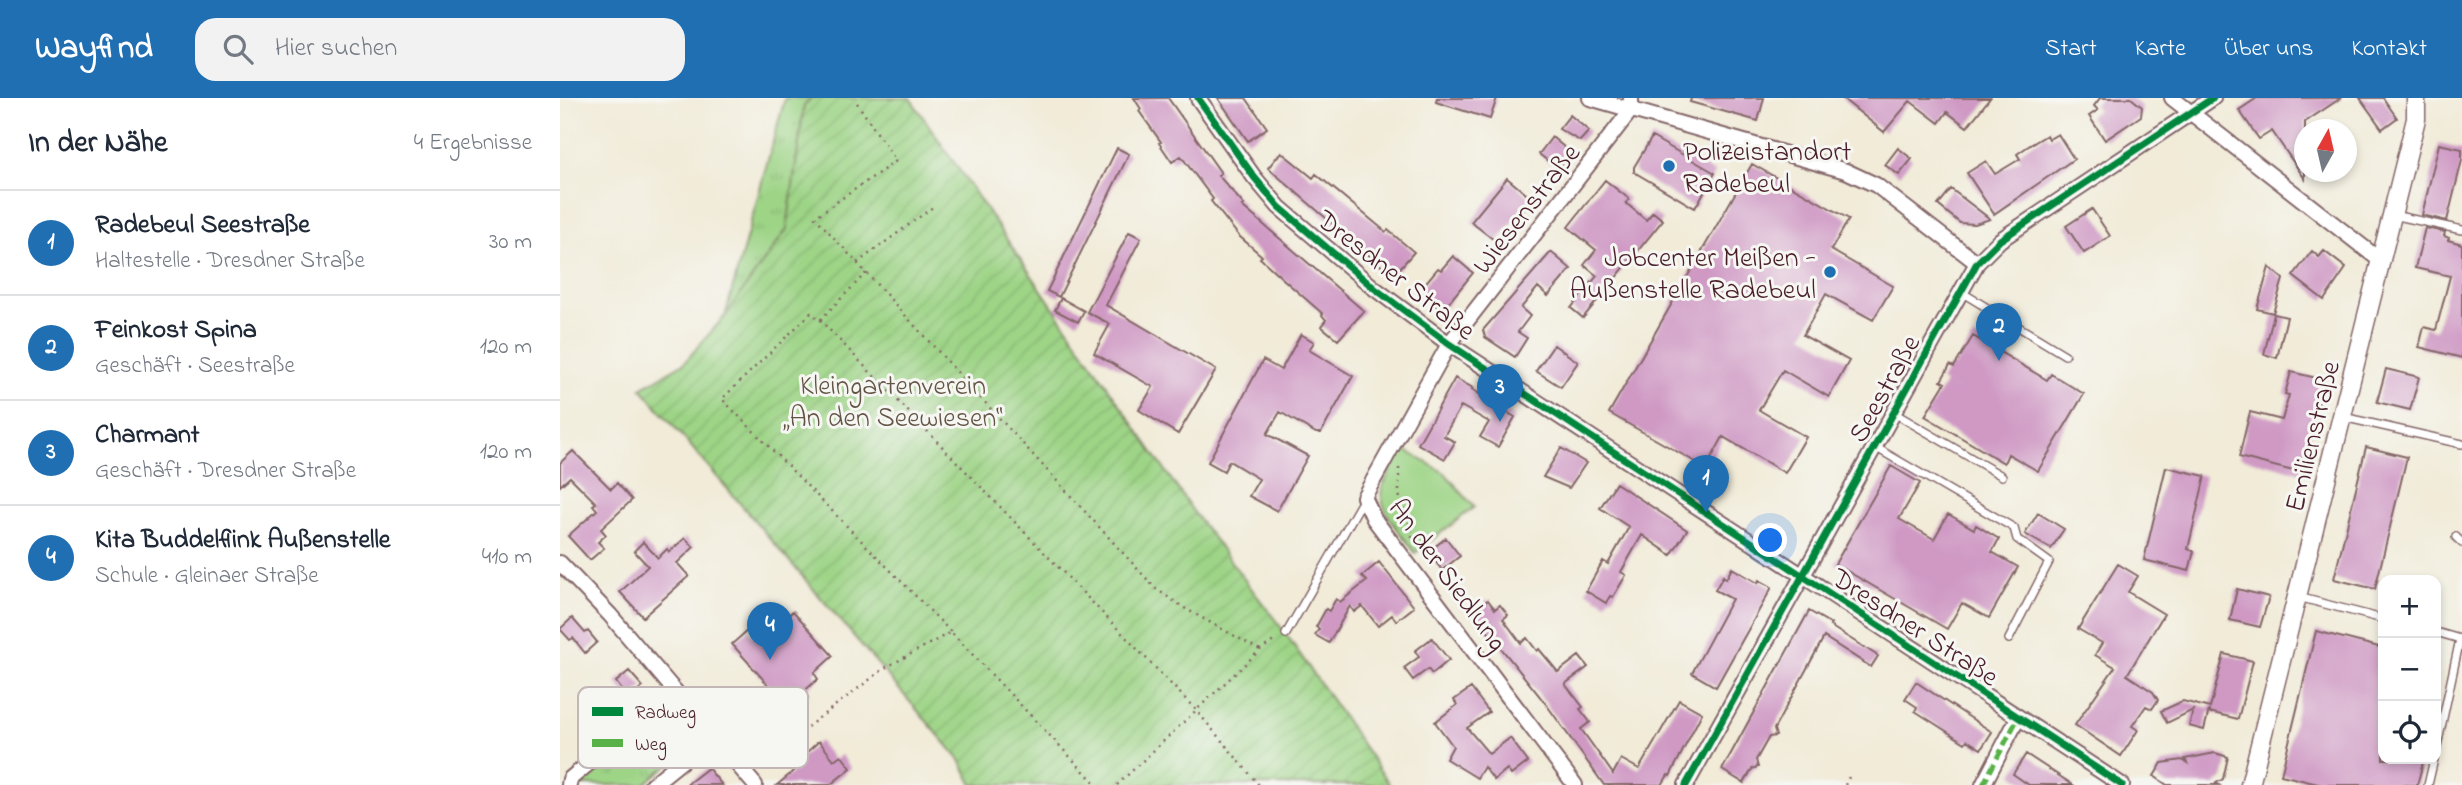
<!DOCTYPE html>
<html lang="de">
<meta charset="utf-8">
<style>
:root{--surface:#fff;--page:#f2f2f3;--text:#1f2937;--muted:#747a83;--line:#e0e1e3;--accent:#1f6fb2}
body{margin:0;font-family:"Indie Flower",sans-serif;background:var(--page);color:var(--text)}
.controls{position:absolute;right:21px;bottom:21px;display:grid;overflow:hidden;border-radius:14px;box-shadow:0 4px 10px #0003}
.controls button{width:63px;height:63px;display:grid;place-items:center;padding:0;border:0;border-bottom:2px solid var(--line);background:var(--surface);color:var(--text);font:35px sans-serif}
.compass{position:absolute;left:1734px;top:21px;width:63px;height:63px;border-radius:50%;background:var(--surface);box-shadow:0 4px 10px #0003;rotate:8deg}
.you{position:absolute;left:1211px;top:443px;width:24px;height:24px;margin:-18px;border:5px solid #fff;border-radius:50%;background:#1a73e8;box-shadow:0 0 0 10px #1a73e833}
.badge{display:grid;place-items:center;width:46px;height:46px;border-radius:50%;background:var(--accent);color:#fff;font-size:23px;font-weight:700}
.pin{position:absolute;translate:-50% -58px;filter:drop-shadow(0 2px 4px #0008)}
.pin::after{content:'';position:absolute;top:37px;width:24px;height:21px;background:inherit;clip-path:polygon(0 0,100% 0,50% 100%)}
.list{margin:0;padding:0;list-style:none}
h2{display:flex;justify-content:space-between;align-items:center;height:91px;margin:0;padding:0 28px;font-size:30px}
h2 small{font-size:23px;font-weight:400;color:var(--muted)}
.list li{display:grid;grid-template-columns:46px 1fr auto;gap:21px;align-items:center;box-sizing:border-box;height:105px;padding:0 28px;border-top:2px solid var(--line)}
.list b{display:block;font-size:26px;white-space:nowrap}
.list p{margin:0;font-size:23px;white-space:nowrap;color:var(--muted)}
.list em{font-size:23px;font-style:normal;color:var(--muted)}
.icon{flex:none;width:38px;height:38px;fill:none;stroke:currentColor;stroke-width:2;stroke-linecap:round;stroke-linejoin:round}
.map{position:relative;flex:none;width:1902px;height:687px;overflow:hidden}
header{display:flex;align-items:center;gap:42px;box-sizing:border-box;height:98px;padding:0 35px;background:var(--accent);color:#fff}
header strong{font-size:33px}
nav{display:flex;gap:38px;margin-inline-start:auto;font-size:24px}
.search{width:490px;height:63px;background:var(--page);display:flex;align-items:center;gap:18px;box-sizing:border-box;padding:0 24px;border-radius:21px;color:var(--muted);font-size:26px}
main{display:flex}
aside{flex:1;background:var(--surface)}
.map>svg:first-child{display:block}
.grass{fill:url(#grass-tufts);stroke:#747a58;stroke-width:2}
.park{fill:#9dd486;stroke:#747a58;stroke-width:2}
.garden{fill:url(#garden-furrows);stroke:#747a58;stroke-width:2}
.building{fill:#cf99c4}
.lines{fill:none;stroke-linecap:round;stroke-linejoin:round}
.service-casing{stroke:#846668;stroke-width:10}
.minor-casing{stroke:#846668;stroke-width:18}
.tertiary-casing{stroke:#846668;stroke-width:21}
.path{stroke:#846668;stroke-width:2.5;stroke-dasharray:2 5;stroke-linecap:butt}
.service{stroke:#fff;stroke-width:7}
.minor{stroke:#fff;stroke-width:14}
.tertiary{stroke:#fff;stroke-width:18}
.quiet{stroke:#57b146;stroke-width:5;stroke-dasharray:10 5;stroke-linecap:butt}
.cycleway-casing{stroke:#f6f6f2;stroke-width:11}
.cycleway{stroke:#00873e;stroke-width:7}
.poi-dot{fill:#1f6fb2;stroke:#f6f6f2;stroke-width:2.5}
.labels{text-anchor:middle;stroke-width:6;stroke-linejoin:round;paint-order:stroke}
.poi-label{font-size:28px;fill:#4a1f2b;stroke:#f6f6f2;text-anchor:start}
.street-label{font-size:28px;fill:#4a1f2b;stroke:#f6f6f2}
.park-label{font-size:28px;fill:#635546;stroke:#f6f6f2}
.key{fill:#f6f6f2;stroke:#c2b6b6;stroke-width:2}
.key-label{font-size:19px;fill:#4a1f2b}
</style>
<header>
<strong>Wayfind</strong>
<div class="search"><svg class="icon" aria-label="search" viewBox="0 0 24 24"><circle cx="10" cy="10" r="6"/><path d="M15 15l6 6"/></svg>Hier suchen</div>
<nav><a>Start</a><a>Karte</a><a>Über uns</a><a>Kontakt</a></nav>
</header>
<main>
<aside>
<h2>In der Nähe<small>4 Ergebnisse</small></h2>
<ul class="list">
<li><span class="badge">1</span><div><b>Radebeul Seestraße</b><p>Haltestelle · Dresdner Straße</p></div><em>30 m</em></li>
<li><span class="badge">2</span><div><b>Feinkost Spina</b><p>Geschäft · Seestraße</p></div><em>120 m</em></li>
<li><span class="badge">3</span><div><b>Charmant</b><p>Geschäft · Dresdner Straße</p></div><em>120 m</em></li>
<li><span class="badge">4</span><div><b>Kita Buddelflink Außenstelle</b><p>Schule · Gleinaer Straße</p></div><em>410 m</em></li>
</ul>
</aside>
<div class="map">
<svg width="1902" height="687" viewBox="0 0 1902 687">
<defs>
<pattern id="grass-tufts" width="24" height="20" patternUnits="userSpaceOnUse" patternTransform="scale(1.75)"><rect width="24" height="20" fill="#9dd486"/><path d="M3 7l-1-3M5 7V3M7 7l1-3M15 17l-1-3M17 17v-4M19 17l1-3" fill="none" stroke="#89b674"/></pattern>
<pattern id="garden-furrows" width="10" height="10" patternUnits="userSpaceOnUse" patternTransform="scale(1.75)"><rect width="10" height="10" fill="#9dd486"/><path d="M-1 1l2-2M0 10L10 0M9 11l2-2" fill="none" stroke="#89b674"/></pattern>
</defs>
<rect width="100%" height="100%" fill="#f6f6f2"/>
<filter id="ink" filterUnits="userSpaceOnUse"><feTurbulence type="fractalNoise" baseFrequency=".0143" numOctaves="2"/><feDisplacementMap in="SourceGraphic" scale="14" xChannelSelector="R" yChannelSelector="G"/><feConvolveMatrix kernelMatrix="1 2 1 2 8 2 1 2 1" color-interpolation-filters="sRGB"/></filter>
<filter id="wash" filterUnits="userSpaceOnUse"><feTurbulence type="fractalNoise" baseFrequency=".00686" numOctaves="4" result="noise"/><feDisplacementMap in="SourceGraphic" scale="28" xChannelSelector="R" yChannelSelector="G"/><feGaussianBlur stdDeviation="1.57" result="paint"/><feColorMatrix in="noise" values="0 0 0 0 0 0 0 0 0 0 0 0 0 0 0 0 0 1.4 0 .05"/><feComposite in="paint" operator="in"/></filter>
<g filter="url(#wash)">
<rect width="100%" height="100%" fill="#f1ebd8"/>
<path class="grass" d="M225,0H251L244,8L227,131L165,218Z
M100,615L120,616L131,626L132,644L123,655L83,687H16L22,675L88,620Z"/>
<path class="park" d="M843,351L885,375L914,409L855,455C844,439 817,411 822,391C826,378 836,364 843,351Z"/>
<path class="garden" d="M251,0H350L637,419L726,536L830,687H413L400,662L81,290L124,265L165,218L227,131L244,8Z"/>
<g id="blocks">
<path class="building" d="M574,0H608L661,75L658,77L684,107L682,108L804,213L778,242L761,228L766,222L762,217L763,216L723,181L700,160L702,158L679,138L651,103L653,101L621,58L612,64L599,45L601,44L579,13L581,11Z
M658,0H686L707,30L688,43Z
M877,0H937L930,21L876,4Z
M1131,0H1204L1198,23L1130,4Z
M1282,0H1430L1407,29L1387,14L1379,25L1350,3L1324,34Z
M1540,0H1571L1582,9L1581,18L1545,42L1529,18L1538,12L1534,8Z
M1697,0H1781L1745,24V81L1712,33L1699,41L1679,12Z
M1800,0H1823L1837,20L1822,31Z
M1010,17L1029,33L1020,43L999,31Z
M1498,36L1514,61L1434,116L1407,75L1426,63L1435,76L1460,61L1457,56L1467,49L1487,37L1489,41Z
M992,39L1011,55L998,71L979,56Z
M1092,39L1155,75L1135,110L1074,74V69Z
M1879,46L1902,51V62L1887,123L1862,117Z
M557,50L569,56L499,199L487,193Z
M1338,50L1352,61L1339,77L1325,67Z
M721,54L753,80L756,76L826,134L828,132L854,154L833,178L708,70Z
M1192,66L1289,121L1271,152L1333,188L1313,222L1266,196L1243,237L1289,263L1269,299L1223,272L1199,312L1246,339L1225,375L1163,339L1146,370L1049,315Z
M947,80L972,101L937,144L911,124Z
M1045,82L1069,101L1066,105L1086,122L1093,114L1103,122L1023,220L1011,210L1037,178L1024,167L1036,152L1008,129Z
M1391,91L1430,121L1415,126L1400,125L1378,107Z
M1532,111L1550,138L1524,155L1506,128Z
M1865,130L1885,134L1884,138L1889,140L1888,142L1902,146V260L1859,249L1864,229L1876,232L1890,178L1855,170Z
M569,134L581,140L546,207L656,272L618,336L579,312L593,289L534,255L550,226L527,214Z
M1752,153L1759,159L1764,153L1786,170L1764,202L1733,178Z
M991,154L1011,171L988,198L978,189L961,210L970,218L958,234L967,240L955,259L925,239L923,232Z
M893,158L913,175L886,208L879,210L857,195L878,170L881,172Z
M1709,169L1723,181L1713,215L1697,211Z
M501,200L524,213L518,224L495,212Z
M1714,216L1727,219L1717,260L1704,256Z
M741,236L754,244L749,252L793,278L761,335H756L720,314L707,336L748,358L717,413L689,398L699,381L669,363L664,373L648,364L703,262L721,272Z
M1413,238L1487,282L1491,276L1524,296L1478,373L1448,356L1444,365L1365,318L1385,285L1381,283L1390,267L1394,269Z
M994,247L1018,264L1001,289L976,273Z
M1826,271L1859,279L1850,312L1817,304Z
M1731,274L1765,282L1741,375L1679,359L1690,314L1722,322L1729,297L1725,296Z
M895,280L913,290L912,291L921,297L920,299L955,319L938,349L920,339L929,324L901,308L884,338L895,344L885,361L858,346Z
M1806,349L1847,359L1815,491L1774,481Z
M1001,350L1026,365L1009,390L983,379Z
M13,353L51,391L57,385L72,402L41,431L46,437L38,444L44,450L30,462L8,438L37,412L33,407L36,405L10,379L0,388V365Z
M1331,368L1360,385L1339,421L1374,441L1388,416L1414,431L1416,427L1439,441L1432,454L1458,469L1429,520L1402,505L1387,531L1275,466Z
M1606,369L1645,378L1628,451L1634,453L1629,473L1584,462Z
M1056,385L1127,432L1111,457L1082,437L1061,474L1066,477L1053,499L1050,498L1046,505L1026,493L1043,463L1048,466L1069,429L1040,410Z
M1478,415L1504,431L1491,451L1465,436Z
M125,440L134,449L117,465L129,478L83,519L60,494L88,468L74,453L83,444L98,460L107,451L109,454Z
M886,440L900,458L882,472L868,454Z
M819,464L854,509L836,523L832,517L818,528L802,508L794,514L790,508L769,545L755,537L759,531L756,529L766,511L769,513L776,501L780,504L807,483L802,478Z
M1558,466L1578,478L1568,494L1604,516L1567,577L1593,594L1598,602L1592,611L1586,608L1572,628L1578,632L1561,658L1515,627L1555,569L1535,557L1542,545L1518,531Z
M1172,470L1198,485L1199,482L1210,488L1211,491L1156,589L1132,575L1172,501L1155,492L1163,478L1166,481Z
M1677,491L1709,499L1700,529L1670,522Z
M928,502L935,511L940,507L948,517L943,521L961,545L967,540L977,553L979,551L998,574L1019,558L1028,569L1005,586L1023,609L1020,611L1030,624L1021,631L1053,676L1061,661L1079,671L1119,602L1142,615L1110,678L1108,677L1102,687H1044L986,606L912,514Z
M233,513L273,558L254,575L258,581L243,594L248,600L232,614L172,546L188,532L193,538L208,524L214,530Z
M1249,513L1271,526L1270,528L1318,558L1311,569L1264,539L1214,631L1216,638L1209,639L1196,662L1198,669L1192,671L1184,685L1162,672Z
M12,520L25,535L28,533L37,544L25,555L13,540L10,542L0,531Z
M1756,533L1823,550V661H1864L1857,687H1762L1721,677Z
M872,540L889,562L872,576L868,571L853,582L844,570L859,559L855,553Z
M1664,556L1693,563L1678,621L1649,614V612L1644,632L1629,628L1633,612L1607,625L1601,613L1623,603L1650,610Z
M69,573L83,589L69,601L56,584Z
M1356,584L1432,634L1421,651L1407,642L1405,645L1355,613L1357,609L1345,601Z
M911,590L929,614L907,630L929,656L950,640L968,664L951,677L947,671L934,682L924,669L917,680L886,661L893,648L875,624L897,607L894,602Z
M259,643L274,662L281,657L291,670L270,687H217L234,673L231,669Z
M1655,655L1668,659L1663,681L1656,685L1659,687H1607L1594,678L1602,665L1622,662L1627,665L1625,661Z
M1466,656L1513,687H1469L1453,676Z
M148,670L162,687H126Z"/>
</g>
</g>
<g filter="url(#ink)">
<use href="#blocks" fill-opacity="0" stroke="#846668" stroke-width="2"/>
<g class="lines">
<defs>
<path id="service" d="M1833,117L1902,132
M1401,194L1505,257
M1334,315L1442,378
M1783,319L1902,346
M1315,349L1454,430L1457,441L1489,464L1449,541
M1896,439L1902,445
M1738,499L1823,521
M1876,534L1900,541L1876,653
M726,536L804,400
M1868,687L1874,661"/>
<path id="minor" d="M638,0L694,79L719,109L814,190L889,246L1562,687
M1030,0L1286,73L1316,87L1417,165
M1612,0L1821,163
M0,465L50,517L195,687
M9,687L10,681L115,593
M92,687L153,638
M1015,687L814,421L804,399L889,246L1071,12V0
M1126,687L1417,165L1440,142L1653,0
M1423,687L1458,620"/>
<path id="tertiary" d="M1690,687L1856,21V0"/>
</defs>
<use href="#service" class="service-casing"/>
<use href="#minor" class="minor-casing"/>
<use href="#tertiary" class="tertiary-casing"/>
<path class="path" d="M297,5L336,63L255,119L596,491L626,511L700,552
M297,165L373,109
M306,175L260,222L251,215L162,301L391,534
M260,222L636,612L699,687
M839,370V397L853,437L848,443
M197,667L325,570L391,534L537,687
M557,687L700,552L717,541
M1285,687L1289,679"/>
<use href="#service" class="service"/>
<use href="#minor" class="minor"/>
<use href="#tertiary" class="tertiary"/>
<path class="quiet" d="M1423,687L1458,620"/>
<defs>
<path id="cycleway" d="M638,0L694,79L719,109L814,190L889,246L1562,687
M1126,687L1417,165L1440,142L1653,0"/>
</defs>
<use href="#cycleway" class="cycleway-casing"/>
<use href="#cycleway" class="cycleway"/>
</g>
</g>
<g class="poi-dot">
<circle cx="1109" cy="68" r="7"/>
<circle cx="1270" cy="174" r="7"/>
</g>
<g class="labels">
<g class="poi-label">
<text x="1123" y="62">Polizeistandort<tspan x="1123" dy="32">Radebeul</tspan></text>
<text x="1256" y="168" text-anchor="end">Jobcenter Meißen -<tspan x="1256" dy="32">Außenstelle Radebeul</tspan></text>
</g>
<g class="street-label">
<text transform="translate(965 110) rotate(-52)" y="10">Wiesenstraße</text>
<text transform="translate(837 176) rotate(38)" y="10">Dresdner Straße</text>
<text transform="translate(1323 290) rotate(-61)" y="10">Seestraße</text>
<text transform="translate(1751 338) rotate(-76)" y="10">Emilienstraße</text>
<text transform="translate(889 476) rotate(54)" y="10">An der Siedlung</text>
<text transform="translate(1356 528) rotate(33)" y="10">Dresdner Straße</text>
</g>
<g class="park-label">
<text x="333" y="296">Kleingartenverein<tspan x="333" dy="32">„An den Seewiesen“</tspan></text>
</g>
</g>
<rect x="18" y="589" width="230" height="81" rx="10" class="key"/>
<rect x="32" y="609" width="31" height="9" fill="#00873e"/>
<rect x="32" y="641" width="31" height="8" fill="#57b146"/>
<g class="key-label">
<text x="75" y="620">Radweg</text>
<text x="75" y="652">Weg</text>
</g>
</svg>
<div class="controls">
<button>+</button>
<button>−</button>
<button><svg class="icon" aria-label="locate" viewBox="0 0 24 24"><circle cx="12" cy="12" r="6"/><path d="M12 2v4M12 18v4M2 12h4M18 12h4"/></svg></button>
</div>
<svg class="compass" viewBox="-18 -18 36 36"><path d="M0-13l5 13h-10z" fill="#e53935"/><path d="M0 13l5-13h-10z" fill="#747a83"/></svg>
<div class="you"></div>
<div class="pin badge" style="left:1146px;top:415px">1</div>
<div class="pin badge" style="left:1439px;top:263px">2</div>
<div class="pin badge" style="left:940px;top:324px">3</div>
<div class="pin badge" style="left:210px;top:562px">4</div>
</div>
</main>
